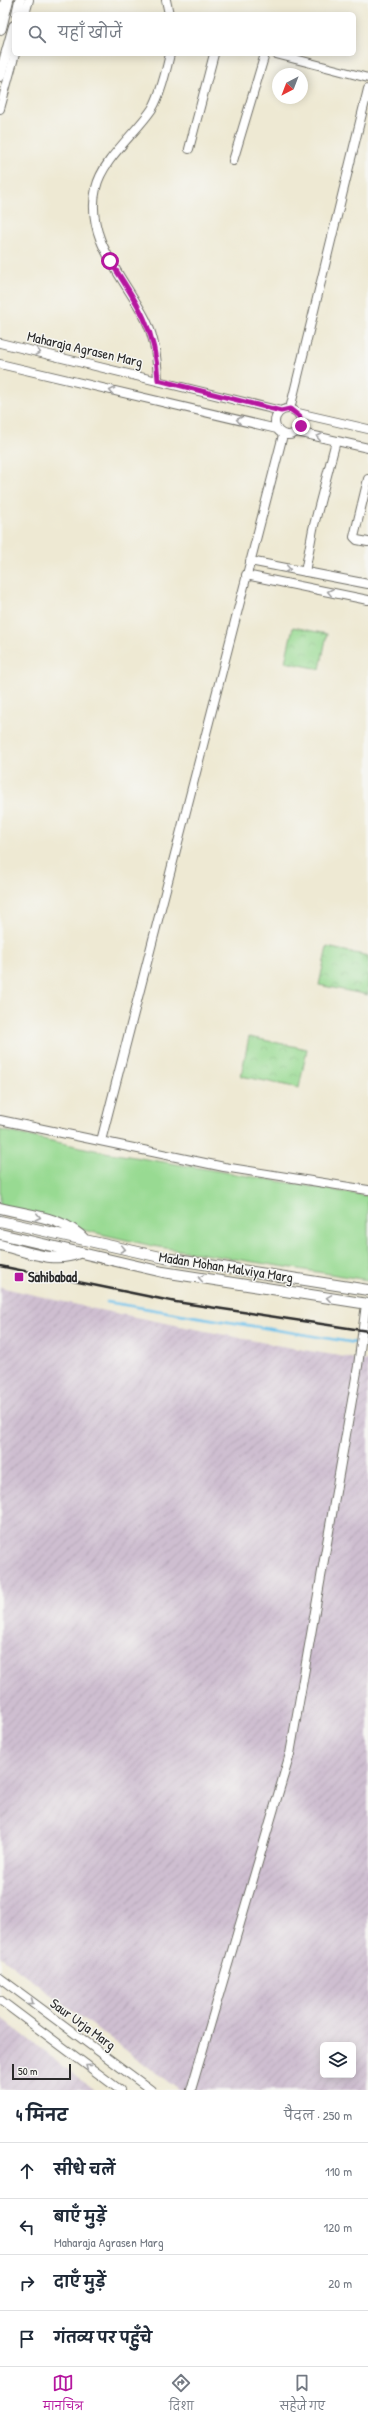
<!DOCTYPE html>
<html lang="hi">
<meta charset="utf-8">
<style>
:root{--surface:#fff;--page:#f6f6f7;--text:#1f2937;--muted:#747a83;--line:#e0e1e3;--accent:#b5179e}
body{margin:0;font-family:"Patrick Hand","Playpen Sans Deva",sans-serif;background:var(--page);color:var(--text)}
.controls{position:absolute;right:12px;bottom:12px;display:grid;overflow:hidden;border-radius:6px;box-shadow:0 2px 10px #0003}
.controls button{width:36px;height:36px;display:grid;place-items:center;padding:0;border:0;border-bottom:1px solid var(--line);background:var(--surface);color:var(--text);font:20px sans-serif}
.compass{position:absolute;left:272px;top:68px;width:36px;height:36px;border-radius:50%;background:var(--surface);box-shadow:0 2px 10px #0003;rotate:222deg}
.scale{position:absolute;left:12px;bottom:10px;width:59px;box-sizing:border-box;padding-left:4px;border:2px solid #2b2b2b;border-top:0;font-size:11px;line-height:14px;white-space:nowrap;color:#2b2b2b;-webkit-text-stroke:3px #f6f6f2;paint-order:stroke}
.stop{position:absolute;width:12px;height:12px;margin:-9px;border:3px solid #b5179e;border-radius:50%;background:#fff}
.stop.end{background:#b5179e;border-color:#fff;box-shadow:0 1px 4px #0008}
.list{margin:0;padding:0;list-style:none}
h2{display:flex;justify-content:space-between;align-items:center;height:52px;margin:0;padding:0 16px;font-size:17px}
h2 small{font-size:13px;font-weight:400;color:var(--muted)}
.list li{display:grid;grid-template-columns:26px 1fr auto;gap:12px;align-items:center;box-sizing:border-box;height:56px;padding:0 16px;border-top:1px solid var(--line)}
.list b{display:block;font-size:15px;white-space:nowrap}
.list p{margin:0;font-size:13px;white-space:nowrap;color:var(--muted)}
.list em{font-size:13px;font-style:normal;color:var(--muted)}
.icon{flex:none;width:22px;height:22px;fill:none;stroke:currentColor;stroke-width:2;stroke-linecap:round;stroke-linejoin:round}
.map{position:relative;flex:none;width:368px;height:2090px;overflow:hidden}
.search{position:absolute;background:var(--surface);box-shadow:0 2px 10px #0003;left:12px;right:12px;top:12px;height:44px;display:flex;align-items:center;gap:10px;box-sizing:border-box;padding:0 14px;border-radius:6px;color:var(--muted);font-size:15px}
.sheet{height:276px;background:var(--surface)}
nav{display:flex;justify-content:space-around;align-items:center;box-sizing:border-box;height:56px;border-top:1px solid var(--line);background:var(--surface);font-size:11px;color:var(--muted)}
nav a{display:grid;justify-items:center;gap:2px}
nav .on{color:var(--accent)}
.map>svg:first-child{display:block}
.industrial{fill:url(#industrial-furrows);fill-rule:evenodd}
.grass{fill:#98da92;stroke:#62825e}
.park{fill:url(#park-crowns);stroke:#62825e}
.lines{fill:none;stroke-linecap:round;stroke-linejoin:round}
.stream{stroke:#70c2ec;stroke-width:2.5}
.minor-casing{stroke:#6f6e66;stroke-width:10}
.major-casing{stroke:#6f6e66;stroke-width:12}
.highway-casing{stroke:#6f6e66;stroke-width:14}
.minor{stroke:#fff;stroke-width:8}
.major{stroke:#fff;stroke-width:10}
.highway{stroke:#fff;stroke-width:12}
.rail{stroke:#2b2b2b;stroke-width:2.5}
.oneway{stroke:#a0a0a0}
.route{stroke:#b5179e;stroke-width:5}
.poi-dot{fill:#b5179e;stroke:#f6f6f2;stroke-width:1.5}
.labels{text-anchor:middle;stroke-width:3;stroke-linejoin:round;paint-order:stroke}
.street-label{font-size:14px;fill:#2b2b2b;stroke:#f6f6f2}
.poi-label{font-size:14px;font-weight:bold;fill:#2b2b2b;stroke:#f6f6f2;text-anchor:start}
</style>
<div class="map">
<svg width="368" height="2090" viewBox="0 0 368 2090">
<defs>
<pattern id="industrial-furrows" width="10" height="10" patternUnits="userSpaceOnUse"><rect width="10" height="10" fill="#cebed0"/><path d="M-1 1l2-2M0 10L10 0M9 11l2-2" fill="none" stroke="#b1a3b3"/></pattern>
<pattern id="park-crowns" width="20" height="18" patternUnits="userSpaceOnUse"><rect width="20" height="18" fill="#98da92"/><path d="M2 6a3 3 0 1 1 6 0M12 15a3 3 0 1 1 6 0" fill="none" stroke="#83bb7e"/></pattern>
</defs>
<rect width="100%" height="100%" fill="#f6f6f2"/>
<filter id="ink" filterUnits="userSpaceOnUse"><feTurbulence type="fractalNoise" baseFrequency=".025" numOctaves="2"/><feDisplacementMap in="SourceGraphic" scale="8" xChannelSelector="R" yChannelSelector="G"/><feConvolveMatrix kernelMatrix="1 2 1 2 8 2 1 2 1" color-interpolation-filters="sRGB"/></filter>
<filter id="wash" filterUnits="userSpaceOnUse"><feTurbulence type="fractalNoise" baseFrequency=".012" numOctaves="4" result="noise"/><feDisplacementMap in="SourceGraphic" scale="16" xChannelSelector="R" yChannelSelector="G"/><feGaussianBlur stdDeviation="0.9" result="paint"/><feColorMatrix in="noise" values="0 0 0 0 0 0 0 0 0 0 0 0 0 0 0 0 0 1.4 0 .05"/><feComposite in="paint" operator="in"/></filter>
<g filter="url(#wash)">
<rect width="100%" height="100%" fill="#eee9d3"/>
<path class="industrial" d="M0,1287L95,1309L281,1346L368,1361V2090H179L0,1956ZM323,2045H353V2075H323Z
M0,2017L94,2090H0Z"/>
<path class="grass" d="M0,1130L104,1152L368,1196V1280L153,1246L0,1211Z"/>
<path class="park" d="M293,627L327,634L320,669L285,662Z
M327,947L368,956V995L319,985Z
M249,1037L307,1049L299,1088L241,1076Z"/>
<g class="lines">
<path class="stream" d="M107,1302L368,1345"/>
</g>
</g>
<g filter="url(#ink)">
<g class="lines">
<defs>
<path id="minor" d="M166,0L169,14
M25,14L29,0
M276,54L368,78
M0,109L15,54
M189,149L214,54
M233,161L265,54
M0,343L281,411
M0,364L277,429
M158,380C157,359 155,339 146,320C125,278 84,239 96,188C102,160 136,133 152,109C161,94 166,71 170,54
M275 422a13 13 0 1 1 26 0a13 13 0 1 1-26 0Z
M290,409L368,89
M298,413L368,429
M297,432L368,448
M368,479L354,537L357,540L368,542
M250,561L368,584
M305,572L313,529L336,441
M246,575L368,600
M0,1120L224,1167L368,1190
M101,1141L283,435
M0,1978L151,2090
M0,2000L120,2090
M191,2090L290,1754L358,1366L366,1304"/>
<path id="major" d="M17,14L20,0
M0,76L14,26
M0,1208C28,1215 65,1217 85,1240
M0,1221L165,1258L368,1290
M0,1234L163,1272L368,1304
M0,1245C25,1251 54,1264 79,1253"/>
<path id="highway" d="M0,28L7,0"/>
</defs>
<use href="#minor" class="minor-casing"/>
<use href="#major" class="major-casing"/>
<use href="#highway" class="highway-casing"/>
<use href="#minor" class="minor"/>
<use href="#major" class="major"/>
<use href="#highway" class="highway"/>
<path class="rail" d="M0,1266L176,1302L368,1331"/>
</g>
<defs><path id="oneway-chevron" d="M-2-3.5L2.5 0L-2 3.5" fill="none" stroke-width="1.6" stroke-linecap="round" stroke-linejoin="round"/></defs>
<g class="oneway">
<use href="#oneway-chevron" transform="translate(38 352) rotate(13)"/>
<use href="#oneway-chevron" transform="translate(112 391) rotate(-167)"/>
<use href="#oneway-chevron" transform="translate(239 420) rotate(-167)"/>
<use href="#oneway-chevron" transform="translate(319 437) rotate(-167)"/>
<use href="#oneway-chevron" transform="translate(288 569) rotate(11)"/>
<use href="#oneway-chevron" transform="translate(330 592) rotate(-168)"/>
<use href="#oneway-chevron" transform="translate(38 1217) rotate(13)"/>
<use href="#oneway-chevron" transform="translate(123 1249) rotate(12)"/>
<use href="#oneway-chevron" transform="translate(201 1278) rotate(-171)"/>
<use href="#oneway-chevron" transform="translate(329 1298) rotate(-171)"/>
<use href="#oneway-chevron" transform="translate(31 2002) rotate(37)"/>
<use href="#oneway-chevron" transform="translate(88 2067) rotate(-144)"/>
</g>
</g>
<g class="lines" filter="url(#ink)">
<path class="route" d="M110,261C137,302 156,329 158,380L281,411L290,409L300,417L301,426"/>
</g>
<rect class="poi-dot" x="14" y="1272" width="10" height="10" rx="2"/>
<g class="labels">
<g class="street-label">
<text transform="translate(85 349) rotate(13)" y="5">Maharaja Agrasen Marg</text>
<text transform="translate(226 1267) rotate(9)" y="5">Madan Mohan Malviya Marg</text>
<text transform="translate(83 2024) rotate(36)" y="5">Saur Urja Marg</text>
</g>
<g class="poi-label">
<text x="28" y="1282">Sahibabad</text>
</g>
</g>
</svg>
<div class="controls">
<button><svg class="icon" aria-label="layers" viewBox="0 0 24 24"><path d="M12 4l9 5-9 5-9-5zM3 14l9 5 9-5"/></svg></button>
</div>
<svg class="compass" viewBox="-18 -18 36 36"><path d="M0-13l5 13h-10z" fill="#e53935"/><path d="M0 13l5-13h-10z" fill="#747a83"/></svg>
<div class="scale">50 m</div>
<div class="stop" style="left:110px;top:261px"></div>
<div class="stop end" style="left:301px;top:426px"></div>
<div class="search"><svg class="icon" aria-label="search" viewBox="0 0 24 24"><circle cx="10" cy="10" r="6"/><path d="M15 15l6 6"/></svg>यहाँ खोजें</div>
</div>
<section class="sheet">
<h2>4 मिनट<small>पैदल · 250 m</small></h2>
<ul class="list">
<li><svg class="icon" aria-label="ahead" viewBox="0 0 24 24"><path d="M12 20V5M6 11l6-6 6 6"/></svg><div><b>सीधे चलें</b></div><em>110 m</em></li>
<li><svg class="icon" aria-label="left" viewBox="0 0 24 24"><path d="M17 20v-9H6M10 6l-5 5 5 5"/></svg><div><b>बाएँ मुड़ें</b><p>Maharaja Agrasen Marg</p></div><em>120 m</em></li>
<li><svg class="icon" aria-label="right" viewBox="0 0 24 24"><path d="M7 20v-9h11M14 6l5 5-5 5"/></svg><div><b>दाएँ मुड़ें</b></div><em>20 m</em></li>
<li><svg class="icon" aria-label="arrive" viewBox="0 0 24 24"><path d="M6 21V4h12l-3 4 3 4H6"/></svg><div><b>गंतव्य पर पहुँचे</b></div></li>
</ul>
</section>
<nav>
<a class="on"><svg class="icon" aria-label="map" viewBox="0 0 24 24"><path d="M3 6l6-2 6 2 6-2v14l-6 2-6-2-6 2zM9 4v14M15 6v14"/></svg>मानचित्र</a>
<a><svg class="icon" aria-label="directions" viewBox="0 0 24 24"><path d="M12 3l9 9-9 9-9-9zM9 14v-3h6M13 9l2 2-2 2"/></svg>दिशा</a>
<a><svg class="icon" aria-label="saved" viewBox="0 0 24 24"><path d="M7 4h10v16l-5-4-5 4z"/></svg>सहेजे गए</a>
</nav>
